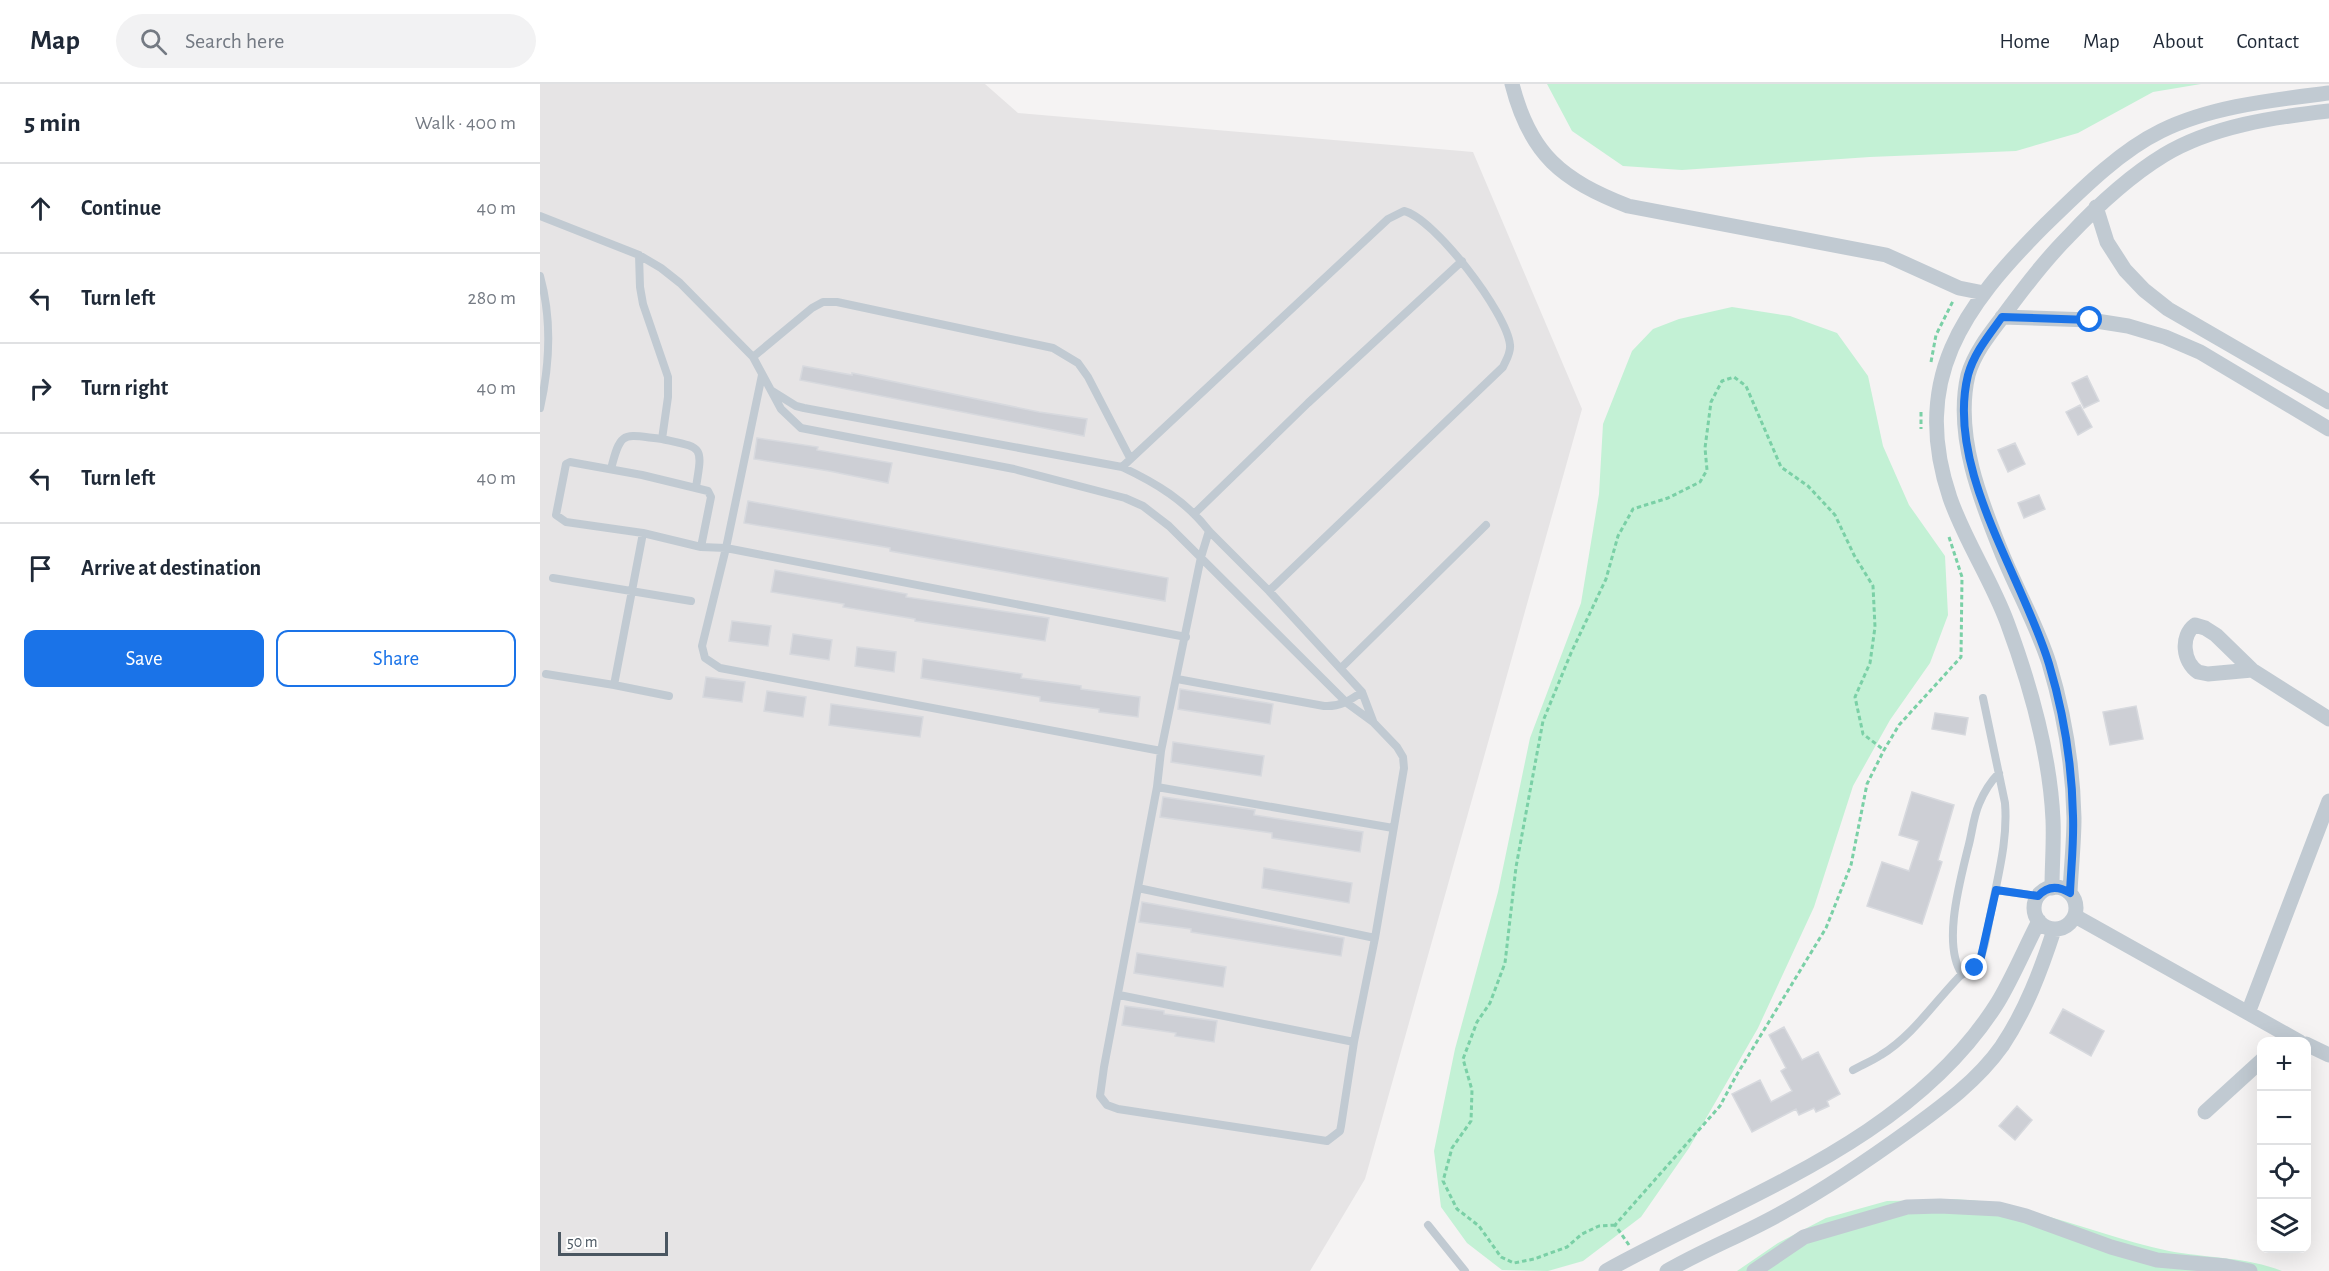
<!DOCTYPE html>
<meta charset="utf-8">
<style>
:root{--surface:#fff;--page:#f2f2f3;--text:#1f2937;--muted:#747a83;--line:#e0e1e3;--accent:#1a73e8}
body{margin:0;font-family:"Alegreya Sans",sans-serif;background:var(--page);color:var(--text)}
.controls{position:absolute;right:18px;bottom:18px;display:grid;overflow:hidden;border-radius:12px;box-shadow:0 6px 24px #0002}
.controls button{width:54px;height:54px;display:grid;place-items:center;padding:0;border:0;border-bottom:2px solid var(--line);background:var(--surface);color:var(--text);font:30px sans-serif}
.scale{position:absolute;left:18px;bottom:15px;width:110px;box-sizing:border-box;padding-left:6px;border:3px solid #4a5661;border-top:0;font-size:16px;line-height:21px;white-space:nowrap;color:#4a5661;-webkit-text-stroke:4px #fff;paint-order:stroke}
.stop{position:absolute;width:18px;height:18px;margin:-14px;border:4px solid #1a73e8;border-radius:50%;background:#fff}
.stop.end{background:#1a73e8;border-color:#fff;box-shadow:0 2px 6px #0008}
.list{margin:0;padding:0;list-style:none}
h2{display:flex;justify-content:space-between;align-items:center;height:78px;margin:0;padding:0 24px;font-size:26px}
h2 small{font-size:20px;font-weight:400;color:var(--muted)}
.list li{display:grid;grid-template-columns:39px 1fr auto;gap:18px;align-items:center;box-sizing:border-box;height:90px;padding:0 24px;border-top:2px solid var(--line)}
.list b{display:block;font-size:22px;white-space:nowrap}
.list em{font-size:20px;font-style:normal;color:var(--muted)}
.actions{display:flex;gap:12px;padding:18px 24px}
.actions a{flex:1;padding:14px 0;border:2px solid var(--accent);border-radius:12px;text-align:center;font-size:21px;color:var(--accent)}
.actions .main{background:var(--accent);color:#fff}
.icon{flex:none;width:33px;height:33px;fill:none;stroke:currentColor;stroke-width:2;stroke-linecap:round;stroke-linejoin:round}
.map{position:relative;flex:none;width:1789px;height:1187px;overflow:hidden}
header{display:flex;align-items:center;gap:36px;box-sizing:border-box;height:84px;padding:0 30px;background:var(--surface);border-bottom:2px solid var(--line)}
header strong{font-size:28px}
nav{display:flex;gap:33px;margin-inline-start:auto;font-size:21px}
.search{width:420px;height:54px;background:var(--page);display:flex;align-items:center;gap:15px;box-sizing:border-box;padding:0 21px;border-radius:33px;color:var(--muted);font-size:22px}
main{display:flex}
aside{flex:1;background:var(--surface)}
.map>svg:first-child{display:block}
.education{fill:#e6e4e5}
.grass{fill:#c3f1d5}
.building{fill:#cdcfd5;stroke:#d7d9de;stroke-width:1.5}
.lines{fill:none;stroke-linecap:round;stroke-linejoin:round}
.path{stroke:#7ad0a6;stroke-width:3;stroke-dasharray:4.5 3;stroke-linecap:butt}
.service{stroke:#c1cad2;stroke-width:8}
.minor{stroke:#c1cad2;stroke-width:15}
.route{stroke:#1a73e8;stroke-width:8}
</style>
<header>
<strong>Map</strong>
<div class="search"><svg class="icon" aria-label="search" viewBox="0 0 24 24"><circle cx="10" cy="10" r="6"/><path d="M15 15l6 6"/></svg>Search here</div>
<nav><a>Home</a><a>Map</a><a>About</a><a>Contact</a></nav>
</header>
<main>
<aside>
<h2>5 min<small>Walk · 400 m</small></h2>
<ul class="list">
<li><svg class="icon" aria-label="ahead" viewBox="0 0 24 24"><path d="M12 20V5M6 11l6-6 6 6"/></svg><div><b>Continue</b></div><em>40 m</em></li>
<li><svg class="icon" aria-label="left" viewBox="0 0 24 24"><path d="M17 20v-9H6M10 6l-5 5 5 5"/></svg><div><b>Turn left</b></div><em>280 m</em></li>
<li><svg class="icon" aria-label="right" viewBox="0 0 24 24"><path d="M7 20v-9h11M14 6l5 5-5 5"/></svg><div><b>Turn right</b></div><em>40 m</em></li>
<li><svg class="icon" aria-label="left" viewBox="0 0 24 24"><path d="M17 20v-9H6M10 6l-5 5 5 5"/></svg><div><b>Turn left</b></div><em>40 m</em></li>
<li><svg class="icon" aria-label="arrive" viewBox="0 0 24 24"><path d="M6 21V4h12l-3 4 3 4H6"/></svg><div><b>Arrive at destination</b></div></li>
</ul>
<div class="actions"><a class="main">Save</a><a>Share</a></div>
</aside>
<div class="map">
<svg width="1789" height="1187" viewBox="0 0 1789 1187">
<rect width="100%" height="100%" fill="#f5f3f3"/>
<path class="education" d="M0,0H445L478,29L933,68L1042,325L825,1095L770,1187H0Z"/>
<path class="grass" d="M1007,0H1661L1613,8L1538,49L1476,67L1330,73L1142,86L1083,82L1032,47Z
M1192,223L1250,232L1297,249L1328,292L1343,362L1369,421L1405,472L1408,531L1390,579L1350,636L1313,702L1274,823L1218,944L1149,1064L1101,1133L1043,1177L1008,1187L962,1186L927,1159L901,1123L894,1067L915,965L958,808L990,654L1041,519L1059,410L1063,340L1092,267L1113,245L1139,235Z
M1347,1117C1377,1117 1409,1113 1439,1117C1504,1126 1565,1153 1629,1167C1666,1174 1707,1173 1742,1187H1197L1238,1159L1286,1134Z"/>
<path class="building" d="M263,282L312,291V289L499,328L547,335L544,352L260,296Z
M1547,292L1559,317L1544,324L1532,299Z
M1540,321L1552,343L1538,351L1526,328Z
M217,354L278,363L277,366L352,379L348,399L289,387L214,375Z
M1475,359L1485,380L1468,388L1458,366Z
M1499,411L1505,425L1484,434L1478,419Z
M208,417L628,494L625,517L350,467V464L204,439Z
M235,486L367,510L366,513L509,534L505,557L375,537V535L303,523L304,520L231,508Z
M192,537L231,542L228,562L189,557Z
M253,550L292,556L289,576L250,570Z
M317,563L356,568L354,588L315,582Z
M383,575L482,590L481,594L541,602V605L600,613L598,633L559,628V625L500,617V613L381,594Z
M166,593L205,598L202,618L163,613Z
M640,605L733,620L730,640L638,625Z
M227,607L266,613L263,633L224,627Z
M291,620L383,633L380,653L289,641Z
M1596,622L1603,655L1570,661L1563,628Z
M1395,629L1428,634L1425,651L1392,645Z
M633,658L724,672L721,692L631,678Z
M1372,708L1414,721L1398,776L1402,778L1382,840L1327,822L1342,778L1369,787L1379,757L1359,751Z
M623,713L715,726L714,731L823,748L820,768L732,754V749L620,733Z
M724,784L812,799L809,819L722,804Z
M602,818L804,854L801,872L651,848V845L599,838Z
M597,869L686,883L683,903L594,889Z
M585,922L624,927V930L677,937L674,958L635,952L636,949L582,941Z
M1523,925L1564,947L1551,972L1510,949Z
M1244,943L1262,976L1278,968L1300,1010L1287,1017L1289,1022L1276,1028L1274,1024L1259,1031L1256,1025L1212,1048L1192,1010L1220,996L1231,1018L1252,1007L1241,987L1246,984L1229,951Z
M1477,1022L1492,1036L1475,1056L1459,1042Z"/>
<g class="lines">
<path class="path" d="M1391,278L1396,251L1413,217
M1381,328V345
M1075,1141L1059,1142L1042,1150L1027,1163L994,1175L974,1179L961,1173L939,1142L917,1125L903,1097L912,1064L931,1037L932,1006L923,975L937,938L950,919L965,879L976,783L1003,637L1031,569L1066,495L1078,452L1093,425L1128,414L1160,398L1167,386L1165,364L1171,318L1182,297L1194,293L1206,302L1241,383L1268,402L1295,431L1314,471L1333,502L1335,543L1330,579L1315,613L1323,650L1344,666
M1089,1161L1075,1141L1180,1022L1196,992L1286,844L1311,781L1327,700L1344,666L1359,641L1421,573L1422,493L1409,453"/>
<path class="service" d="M0,132L99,171L121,184L140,199L213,273L241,325L261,344L474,385L585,414L603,422L629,442L807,619L833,638L857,663L863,673L864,684L835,854L814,958L801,1042L800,1047L787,1057L578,1025L567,1021L560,1012L564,983L617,703L621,667L661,473L669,447
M99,171L100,203L103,220L128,293V313L122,355C163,364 163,361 156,403
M0,192C12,235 10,280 0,324
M213,273L272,224L283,218H297L513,264L538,279L548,293L590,374
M222,291L186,464L162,562L165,574L180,584L621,667
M232,307L256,322L264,324L582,383C616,399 646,417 669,447L729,507L822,608L833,637
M582,383L848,135L864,127C894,134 967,229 970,261C971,269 966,276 963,283L729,507
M71,385C81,345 83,351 122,355
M655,429L768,319L922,177
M103,449L74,601L129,612
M161,463L171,413L168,407L102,391L30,378L26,380L16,431L26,438L103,449L161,463L186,464L646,553
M13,494L151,517
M801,584L946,441
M6,590L74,601
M637,595L784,622C800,623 809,617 822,608
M617,703L853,744
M598,804L835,854
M1456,806L1498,812
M1422,890C1402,861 1420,797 1428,764C1432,750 1433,734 1439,720C1444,708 1450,698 1459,689
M579,911L814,958
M1313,986C1322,981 1332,977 1341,971C1372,952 1394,919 1419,893C1424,887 1433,888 1437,881C1446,865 1447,845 1451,828C1458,791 1468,756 1465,719L1443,614
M888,1141L925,1187"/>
<path class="minor" d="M972,0C990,71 1022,96 1088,122L1346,171L1419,204L1444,209
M1556,123L1567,158L1585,186L1604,206L1628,225L1789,318
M1462,233L1550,236L1588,242L1625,253L1660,268L1789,345
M1712,586L1668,590L1658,588C1643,578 1640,552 1655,541L1665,544L1676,551L1712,586L1789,635
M1494 824a21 21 0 1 1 42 0a21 21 0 1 1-42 0Z
M1512,804C1512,781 1514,758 1513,736C1510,669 1490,600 1467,538C1451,495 1425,457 1410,414C1370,296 1423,223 1504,142C1538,109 1578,68 1621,47C1672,22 1734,16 1789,9
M1530,809C1531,784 1534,759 1534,734C1533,682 1524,629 1509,579C1497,542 1478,508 1463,472C1441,418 1414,351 1428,291C1434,270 1448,252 1461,235C1482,206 1503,178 1528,153C1557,122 1588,93 1624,71C1672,42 1735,33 1789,27
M1535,832L1760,958
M1708,929L1789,717
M1766,960L1789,971
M1665,1028L1722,976
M1066,1187C1201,1112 1372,1056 1458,918C1473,893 1485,864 1499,837
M1127,1187C1165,1165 1207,1149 1245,1127C1289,1103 1331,1074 1371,1045C1404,1021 1438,996 1462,962C1486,926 1501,886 1514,846
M1214,1187L1264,1153L1367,1123L1400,1122L1459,1125L1486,1132L1571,1163L1617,1176L1686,1182L1710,1187"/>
</g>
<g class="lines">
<path class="route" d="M1435,884L1441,873L1456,806L1498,812C1508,801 1519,802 1530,809C1531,784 1534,758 1533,732C1532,681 1524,630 1509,580C1483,493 1405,385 1428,291C1434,269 1449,251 1462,233L1550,236"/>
</g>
</svg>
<div class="controls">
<button>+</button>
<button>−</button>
<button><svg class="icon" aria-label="locate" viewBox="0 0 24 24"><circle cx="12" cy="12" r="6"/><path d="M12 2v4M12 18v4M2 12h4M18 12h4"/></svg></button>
<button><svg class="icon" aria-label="layers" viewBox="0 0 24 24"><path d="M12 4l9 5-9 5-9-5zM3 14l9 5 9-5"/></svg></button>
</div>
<div class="scale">50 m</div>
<div class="stop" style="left:1550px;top:236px"></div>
<div class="stop end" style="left:1435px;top:884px"></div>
</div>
</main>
